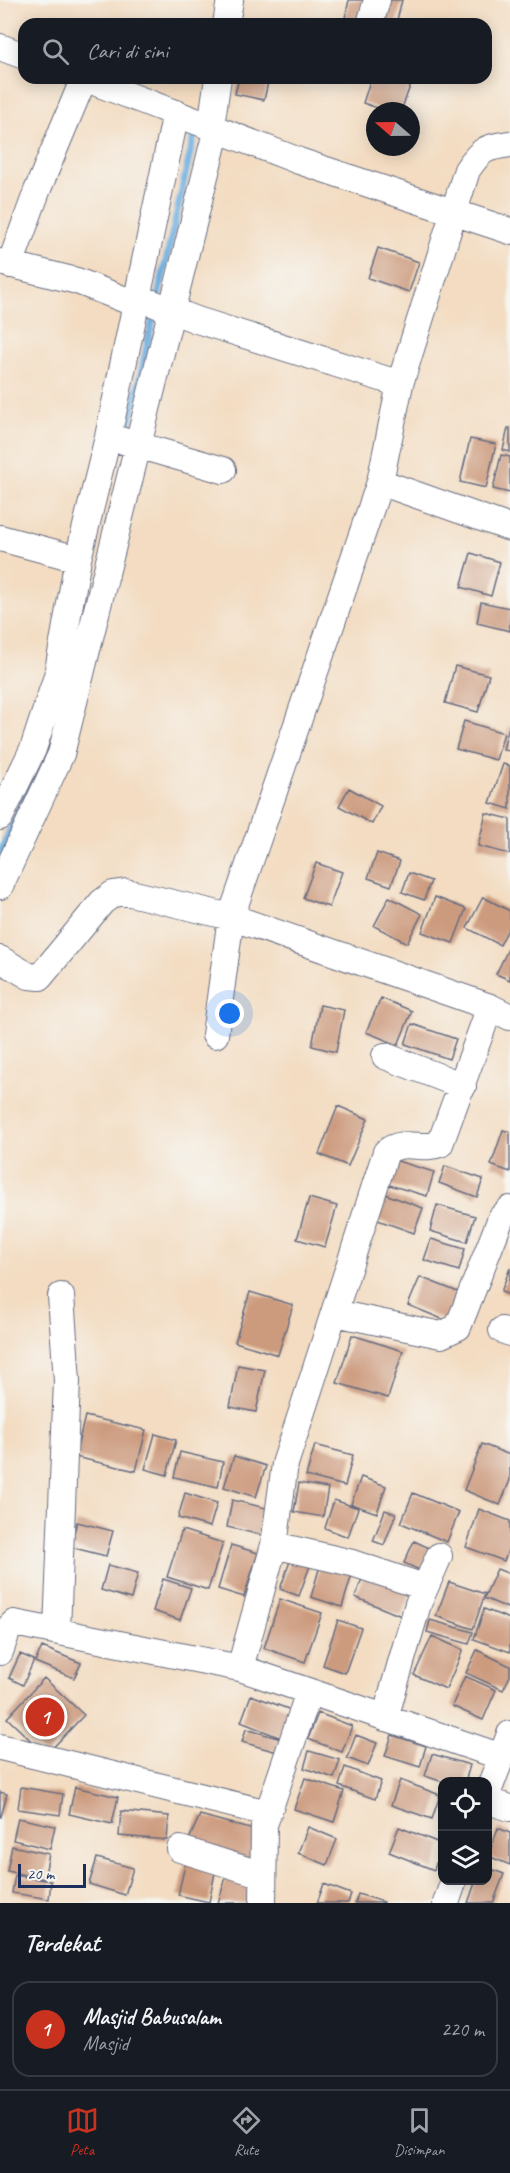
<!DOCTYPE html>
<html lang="id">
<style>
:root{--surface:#171b24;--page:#242831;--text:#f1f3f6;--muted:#9ea1a6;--line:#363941;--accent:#c8321e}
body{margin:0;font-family:Caveat,sans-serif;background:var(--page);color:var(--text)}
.controls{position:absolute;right:18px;bottom:18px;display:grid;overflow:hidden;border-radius:12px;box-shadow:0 3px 15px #0003}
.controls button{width:54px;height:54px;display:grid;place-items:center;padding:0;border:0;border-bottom:2px solid var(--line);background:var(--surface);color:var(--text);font:30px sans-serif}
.compass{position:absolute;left:366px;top:102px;width:54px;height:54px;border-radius:50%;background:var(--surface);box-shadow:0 3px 15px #0003;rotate:290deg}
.scale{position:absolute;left:18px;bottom:15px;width:68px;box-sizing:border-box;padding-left:6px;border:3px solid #1b2f5e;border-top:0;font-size:16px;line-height:21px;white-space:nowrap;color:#1b2f5e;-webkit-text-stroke:4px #f6f6f2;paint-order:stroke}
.you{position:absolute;left:230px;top:1014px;width:21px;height:21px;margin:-15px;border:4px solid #fff;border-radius:50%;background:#1a73e8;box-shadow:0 0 0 9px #1a73e833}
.badge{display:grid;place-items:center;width:39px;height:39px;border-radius:50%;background:var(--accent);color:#fff;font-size:20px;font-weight:700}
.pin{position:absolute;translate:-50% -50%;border:3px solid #fff;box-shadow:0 2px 6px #0006}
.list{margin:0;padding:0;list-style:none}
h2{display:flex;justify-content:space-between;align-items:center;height:78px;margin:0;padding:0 24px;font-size:26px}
h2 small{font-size:20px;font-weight:400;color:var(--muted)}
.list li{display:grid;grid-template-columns:39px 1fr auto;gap:18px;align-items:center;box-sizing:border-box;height:96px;margin:0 12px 12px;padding:0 12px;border:2px solid var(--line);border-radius:18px}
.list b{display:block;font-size:22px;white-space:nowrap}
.list p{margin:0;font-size:20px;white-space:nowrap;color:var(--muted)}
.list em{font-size:20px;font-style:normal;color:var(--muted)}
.icon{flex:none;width:33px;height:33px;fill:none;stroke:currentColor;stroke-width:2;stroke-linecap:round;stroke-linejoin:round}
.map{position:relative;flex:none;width:510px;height:1903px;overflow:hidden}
.search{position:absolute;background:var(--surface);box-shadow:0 3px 15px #0003;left:18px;right:18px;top:18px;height:66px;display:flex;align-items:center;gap:15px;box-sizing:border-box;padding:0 21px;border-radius:18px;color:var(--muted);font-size:22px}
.sheet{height:186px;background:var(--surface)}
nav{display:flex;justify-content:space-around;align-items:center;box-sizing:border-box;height:84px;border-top:2px solid var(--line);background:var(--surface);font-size:16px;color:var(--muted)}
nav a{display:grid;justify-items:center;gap:3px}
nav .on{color:var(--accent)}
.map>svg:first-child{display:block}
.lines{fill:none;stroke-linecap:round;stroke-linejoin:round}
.stream{stroke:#6aafe0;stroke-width:7}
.building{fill:#cc9a7d}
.minor-casing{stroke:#676c81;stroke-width:28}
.minor{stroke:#fff;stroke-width:26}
</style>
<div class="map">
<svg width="510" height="1903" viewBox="0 0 510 1903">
<rect width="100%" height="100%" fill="#f6f6f2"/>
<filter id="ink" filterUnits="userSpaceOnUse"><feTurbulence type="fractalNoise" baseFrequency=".0167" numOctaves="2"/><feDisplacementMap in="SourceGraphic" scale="12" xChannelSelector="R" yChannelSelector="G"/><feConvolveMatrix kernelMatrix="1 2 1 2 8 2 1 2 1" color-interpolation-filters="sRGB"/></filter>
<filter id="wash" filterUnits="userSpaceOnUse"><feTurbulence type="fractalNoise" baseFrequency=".008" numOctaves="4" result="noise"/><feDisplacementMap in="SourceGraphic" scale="24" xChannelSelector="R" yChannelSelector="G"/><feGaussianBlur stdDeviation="1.35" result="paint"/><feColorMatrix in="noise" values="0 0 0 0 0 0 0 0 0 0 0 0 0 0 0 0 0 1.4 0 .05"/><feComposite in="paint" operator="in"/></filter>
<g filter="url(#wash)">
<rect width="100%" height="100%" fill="#f3dcc1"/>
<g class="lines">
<path class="stream" d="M127,435L196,127
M0,853L44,753"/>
</g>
<g id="blocks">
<path class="building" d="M349,0H364L359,21L345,18Z
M381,0H402L396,24H375Z
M239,78H269L264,100L235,94Z
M371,78H413L401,111H386L363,103Z
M378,248L419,262L409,292L368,278Z
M508,428H510V452L503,450Z
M470,439L496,444L486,488L460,482Z
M501,455L510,457V493L493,489Z
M471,553L500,562L491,596L461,587Z
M481,602L510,608V631L477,623Z
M455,666L489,675L478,712L445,703Z
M464,721L504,733L496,760L456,749Z
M510,722V751L503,750Z
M503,764L510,766V809L490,803Z
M349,788L381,806L372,824L339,806Z
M486,813L510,819V854L478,846Z
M377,853L400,861L391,886L368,878Z
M316,863L342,872L329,907L303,898Z
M409,873L431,881L424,900L402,892Z
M389,897L422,914L407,943L374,926Z
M435,897L466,909L453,943L422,932Z
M483,897L510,911V925L500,945L467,928Z
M510,945V980L496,974Z
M381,998L412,1011L398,1045L366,1032Z
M320,1005L344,1010L336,1052L312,1046Z
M412,1024L456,1039L449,1059L405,1044Z
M338,1106L368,1119L348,1166L319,1154Z
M503,1130L510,1132V1172L491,1165Z
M394,1160L434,1172L427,1196L386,1184Z
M445,1166L483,1179L477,1197L439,1183Z
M385,1194L423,1208L414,1233L375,1219Z
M309,1198L337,1206L325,1247L297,1239Z
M437,1205L475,1216L467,1242L430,1231Z
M431,1239L465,1249L459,1271L424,1260Z
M510,1268V1295L501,1292Z
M420,1277L458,1292L447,1321L408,1305Z
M250,1292L293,1305L278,1355L235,1342Z
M352,1335L403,1351L388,1398L337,1383Z
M238,1365L265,1370L256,1412L230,1407Z
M85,1416L146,1430L136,1471L75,1457Z
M155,1434L176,1440L167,1475L145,1469Z
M482,1444L510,1455V1480L500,1505L464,1490Z
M315,1445L353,1455L345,1486L306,1476Z
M180,1452L223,1462L218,1487L174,1477Z
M234,1456L266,1466L256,1497L224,1487Z
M361,1477L386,1486L377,1513L351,1504Z
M299,1483L328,1488L323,1517L294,1512Z
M185,1493L217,1503L210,1527L178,1518Z
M413,1493L459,1512L447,1542L401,1523Z
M232,1500L270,1509L265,1536L227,1527Z
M334,1500L358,1508L348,1537L325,1528Z
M479,1509L510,1521V1545L504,1561L466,1547Z
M385,1510L396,1514L384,1545L373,1541Z
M77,1522L113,1531L106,1556L70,1547Z
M182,1530L223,1543L208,1590L167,1577Z
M414,1541L436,1551L426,1573L404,1563Z
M231,1545L258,1553L244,1597L218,1589Z
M293,1553L312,1560L299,1596L280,1589Z
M321,1562L353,1571L342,1607L311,1597Z
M108,1565L138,1573L131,1599L101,1590Z
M497,1569L510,1574V1609L484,1598Z
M365,1571L412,1590L401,1616L355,1597Z
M163,1579L191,1588L180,1620L153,1611Z
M449,1582L485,1594L473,1629L436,1616Z
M280,1599L322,1613L305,1662L264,1648Z
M484,1609L510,1619V1652L474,1639Z
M338,1620L361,1628L345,1673L323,1665Z
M430,1620L473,1632L469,1644L427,1632Z
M432,1636L463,1650L446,1689L414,1675Z
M42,1647L81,1663L74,1678L35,1662Z
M477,1650L510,1666V1676L503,1690L466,1673Z
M20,1654L34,1660L23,1685L9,1678Z
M465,1676L496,1690L483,1720L452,1706Z
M44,1678L84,1715L46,1755L7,1718Z
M251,1695L291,1710L281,1738L241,1722Z
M318,1713L352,1726L342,1752L308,1739Z
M246,1729L281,1739L277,1752L242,1742Z
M356,1735L377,1743L368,1766L347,1758Z
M392,1735L426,1746L420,1767L385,1756Z
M309,1751L340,1760L334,1778L304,1768Z
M432,1754L470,1765L465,1782H443L425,1776Z
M345,1767L381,1781L375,1799L339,1786Z
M305,1778L344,1791L334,1822L294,1809Z
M400,1780L440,1795L432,1819L391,1805Z
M21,1787L63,1794L60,1815L18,1809Z
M75,1787L118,1797L112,1824L69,1814Z
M0,1792L7,1794L1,1817H0Z
M121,1811L169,1816L167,1840L119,1836Z
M200,1815L261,1832L252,1865L186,1846Z
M18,1818L55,1826L50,1849L13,1840Z
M308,1827L337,1839L327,1865L298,1853Z
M399,1827L442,1844L434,1870L389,1852Z
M498,1828L510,1833V1865L488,1856Z
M12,1846L49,1854L44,1879L7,1871Z
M97,1858L133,1868L125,1895L89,1884Z
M186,1861L216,1868L209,1902L178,1895Z
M488,1868L504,1874L493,1903H468L476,1880H488Z
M227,1874L256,1884L250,1903H218Z
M15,1875L51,1881L49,1899L12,1893Z
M324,1884L351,1894L348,1903H317Z
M358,1894L384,1902V1903H355Z"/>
</g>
</g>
<g filter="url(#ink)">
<use href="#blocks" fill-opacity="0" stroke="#676c81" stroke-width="1.5"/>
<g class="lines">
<defs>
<path id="minor" d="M226,24L230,0
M370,24L377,0
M0,47L24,56
M84,78L299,161L510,231
M211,126L218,78
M0,262L77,281L136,304L147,301L197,320L400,384
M10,265L37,191L84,78
M120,440L223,470
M380,482L510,528
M0,538L78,559
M0,817L33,749L57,676L78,559L108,437L176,113
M0,886L61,754L217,128
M0,959L29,976L40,977L102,902L113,894L126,892L231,917L490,1007L510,1017
M215,1035L231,917L380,482L400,384L467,170C481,149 486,147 510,144
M385,1056L463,1086
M335,1313L441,1335L458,1327L501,1218L510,1209
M502,1330L510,1333
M274,1545L352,1563L424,1587
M57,1631L67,1381L61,1296
M0,1652L8,1629L14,1623L240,1668L502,1757
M240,1668L274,1545L285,1464L386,1152C403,1138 422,1151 440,1144L490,1007
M385,1718L418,1604L439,1556
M0,1747L268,1813
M488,1792L510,1734
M488,1801L510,1808
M180,1849L263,1875
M263,1903L264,1825L309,1692
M446,1903L454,1880"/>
</defs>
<use href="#minor" class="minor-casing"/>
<use href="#minor" class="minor"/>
</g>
</g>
</svg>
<div class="controls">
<button><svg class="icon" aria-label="locate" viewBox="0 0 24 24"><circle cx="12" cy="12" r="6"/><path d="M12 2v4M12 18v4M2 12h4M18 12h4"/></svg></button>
<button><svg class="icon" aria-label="layers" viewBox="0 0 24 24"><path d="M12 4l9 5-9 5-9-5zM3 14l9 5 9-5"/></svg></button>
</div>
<svg class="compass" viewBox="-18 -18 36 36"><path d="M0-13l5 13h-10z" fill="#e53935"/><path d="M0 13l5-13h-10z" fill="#9ea1a6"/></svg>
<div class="scale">20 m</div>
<div class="you"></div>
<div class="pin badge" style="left:45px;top:1717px">1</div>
<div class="search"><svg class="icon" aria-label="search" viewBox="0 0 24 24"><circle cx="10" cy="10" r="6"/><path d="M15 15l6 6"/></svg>Cari di sini</div>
</div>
<section class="sheet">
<h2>Terdekat<small></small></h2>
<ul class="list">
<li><span class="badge">1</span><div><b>Masjid Babusalam</b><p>Masjid</p></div><em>220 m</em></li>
</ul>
</section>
<nav>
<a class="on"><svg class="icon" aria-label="map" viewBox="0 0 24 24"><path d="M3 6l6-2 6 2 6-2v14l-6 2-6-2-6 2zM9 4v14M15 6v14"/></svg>Peta</a>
<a><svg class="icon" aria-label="directions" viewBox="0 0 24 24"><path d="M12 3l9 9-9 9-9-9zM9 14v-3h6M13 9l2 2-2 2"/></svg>Rute</a>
<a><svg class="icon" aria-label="saved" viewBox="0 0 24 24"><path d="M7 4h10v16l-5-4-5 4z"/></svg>Disimpan</a>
</nav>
